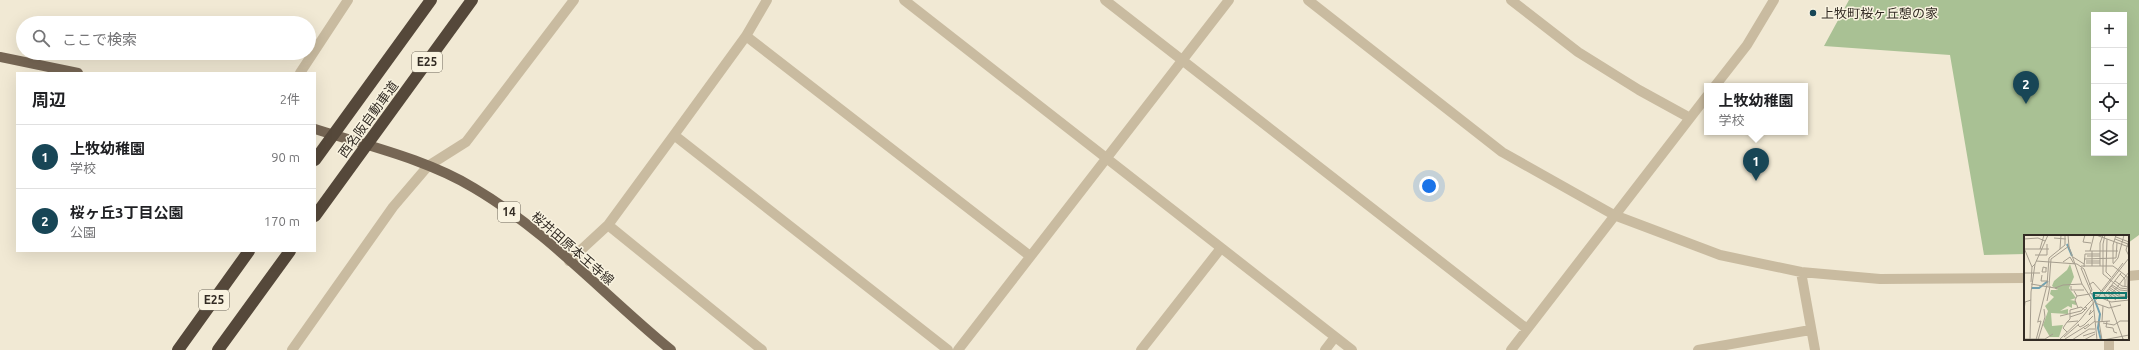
<!DOCTYPE html>
<html lang="ja">
<meta charset="utf-8">
<style>
:root{--surface:#fff;--page:#f6f6f6;--text:#202124;--muted:#757577;--line:#e0e0e0;--accent:#184656}
body{margin:0;font-family:Ubuntu,"Noto Sans JP",sans-serif;background:var(--page);color:var(--text)}
.controls{position:absolute;right:12px;top:12px;display:grid;overflow:hidden;border-radius:0px;box-shadow:0 4px 16px #0002}
.controls button{width:36px;height:36px;display:grid;place-items:center;padding:0;border:0;border-bottom:1px solid var(--line);background:var(--surface);color:var(--text);font:20px sans-serif}
.you{position:absolute;left:1429px;top:186px;width:14px;height:14px;margin:-10px;border:3px solid #fff;border-radius:50%;background:#1a73e8;box-shadow:0 0 0 6px #1a73e833}
.badge{display:grid;place-items:center;width:26px;height:26px;border-radius:50%;background:var(--accent);color:#fff;font-size:13px;font-weight:700}
.pin{position:absolute;translate:-50% -33px;filter:drop-shadow(0 1px 2px #0008)}
.pin::after{content:'';position:absolute;top:21px;width:14px;height:12px;background:inherit;clip-path:polygon(0 0,100% 0,50% 100%)}
.popup{position:absolute;left:1704px;top:83px;width:104px;height:52px;box-sizing:border-box;display:grid;place-content:center;border-radius:0px;background:var(--surface);filter:drop-shadow(0 1px 3px #0005);font-size:13px;white-space:nowrap;color:var(--muted)}
.popup b{font-size:15px;color:var(--text)}
.popup::after{content:'';position:absolute;left:50%;top:100%;margin-left:-8px;border:8px solid transparent;border-top-color:var(--surface)}
.list{margin:0;padding:0;list-style:none}
h2{display:flex;justify-content:space-between;align-items:center;height:52px;margin:0;padding:0 16px;font-size:17px}
h2 small{font-size:13px;font-weight:400;color:var(--muted)}
.list li{display:grid;grid-template-columns:26px 1fr auto;gap:12px;align-items:center;box-sizing:border-box;height:64px;padding:0 16px;border-top:1px solid var(--line)}
.list b{display:block;font-size:15px;white-space:nowrap}
.list p{margin:0;font-size:13px;white-space:nowrap;color:var(--muted)}
.list em{font-size:13px;font-style:normal;color:var(--muted)}
.icon{flex:none;width:22px;height:22px;fill:none;stroke:currentColor;stroke-width:2;stroke-linecap:round;stroke-linejoin:round}
.map{position:relative;flex:none;width:2139px;height:350px;overflow:hidden}
.search{position:absolute;background:var(--surface);box-shadow:0 4px 16px #0002;left:16px;top:16px;width:300px;height:44px;display:flex;align-items:center;gap:10px;box-sizing:border-box;padding:0 14px;border-radius:22px;color:var(--muted);font-size:15px}
.panel{position:absolute;background:var(--surface);box-shadow:0 4px 16px #0002;left:16px;top:72px;width:300px;height:180px;border-radius:0px}
.map>svg:first-child{display:block}
.green{fill:#a9c194;fill-rule:evenodd}
.lines{fill:none;stroke-linecap:round;stroke-linejoin:round}
.minor{stroke:#c9bba0;stroke-width:10}
.tertiary{stroke:#c9bba0;stroke-width:10}
.primary{stroke:#766654;stroke-width:10}
.motorway{stroke:#55483a;stroke-width:12}
.poi-dot{fill:#184656;stroke:#f9f3e0;stroke-width:1.5}
.labels{text-anchor:middle;stroke-width:3;stroke-linejoin:round;paint-order:stroke}
.shield{fill:#f9f3e0;stroke:#6e685c;stroke-width:1}
.shield-label{font-size:12px;font-weight:bold;fill:#332c24}
.poi-label{font-size:13px;fill:#332c24;stroke:#f9f3e0;text-anchor:start}
.street-label{font-size:13px;fill:#332c24;stroke:#f9f3e0}
.inset-river{fill:none;stroke:#72a1b0;stroke-width:2}
.inset-road{fill:none;stroke:#a59d8e;stroke-width:1}
.view{fill:#0f766e;fill-opacity:0.15;stroke:#0f766e;stroke-width:2}
.inset-edge{fill:none;stroke:#332c24;stroke-width:2}
</style>
<div class="map">
<svg width="2139" height="350" viewBox="0 0 2139 350">
<rect width="100%" height="100%" fill="#f1e9d4"/>
<path class="green" d="M1849,0H2139V235L2128,243V236H2025V254L1984,255L1950,55L1824,46ZM2094,15H2124V153H2094Z"/>
<g class="lines">
<path class="minor" d="M767,0L746,36L674,135L948,350
M904,0L1352,350
M1105,0L1527,329
M1308,0L1502,152L1614,215L1720,255L1801,272L1880,279L2025,278
M1511,0L1578,52L1639,90L1690,118
M746,36L1030,256
M300,73L348,0
M1715,86L1747,45L1774,0
M608,225L762,350
M569,261L608,225L674,135
M1801,272L1815,350
M2128,276L2139,275
M2109,339V350
M292,350L393,207L428,166
M958,350L1229,0
M1141,350L1221,248
M1325,350L1335,337
M1511,350L1707,96
M1698,350L1810,330"/>
<path class="tertiary" d="M428,166L466,142L574,0"/>
<path class="primary" d="M0,57L78,73
M315,129C368,146 426,159 474,188C547,231 606,297 671,350"/>
<path class="motorway" d="M315,160L431,0
M315,216L472,0
M178,350L249,251
M218,350L290,251"/>
</g>
<circle class="poi-dot" cx="1813" cy="13" r="4"/>
<g class="labels">
<g class="shield">
<rect x="412" y="52" width="30" height="20" rx="3"/>
<rect x="498" y="202" width="22" height="20" rx="3"/>
<rect x="199" y="290" width="30" height="20" rx="3"/>
</g>
<g class="shield-label">
<text x="427" y="66">E25</text>
<text x="509" y="216">14</text>
<text x="214" y="304">E25</text>
</g>
<g class="poi-label">
<text x="1821" y="18">上牧町桜ヶ丘憩の家</text>
</g>
<g class="street-label">
<text transform="translate(368 119) rotate(-54)" y="5">西名阪自動車道</text>
<text transform="translate(573 248) rotate(41)" y="5">桜井田原本王寺線</text>
</g>
</g>
<g transform="translate(2024 235)">
<rect width="105" height="105" fill="#f1e9d4"/>
<path d="M46,29L50,42L45,53L52,63L46,65L52,66V70L48,69V73L44,71L36,76L44,74V79L27,78L28,91L39,90L35,102H26L19,90L24,76L21,71L30,62L26,59L27,55H34L28,51L30,46L43,35Z" fill="#a9c194"/>
<path class="inset-river" d="M43,9L48,21M8,53H15L24,46M68,58L76,79L74,93L77,105"/>
<path class="inset-road" d="M44,0L45,12L58,49L69,66L73,105M61,0L59,7L67,8M72,0L105,12M81,0L79,9V39L96,53L105,54M92,2L105,7M30,3L42,4M0,4L14,3L21,6M83,4L82,37L87,42M91,4L104,9M105,5L102,15L105,21M0,13L8,32L11,29M1,14H25M16,14L20,0M36,14L37,0M61,16H94M66,16L70,0M68,16V31M61,19H76M11,20H23V9M63,21H76M49,22L60,29M92,23L93,8M60,24L92,23M12,26L53,29L60,34L68,55L66,58L87,67L105,65M62,26H76M39,27L46,22L50,29M62,28H76M89,28V10L92,0M89,29L94,23L100,0M57,31H89L105,43M76,31V8L79,0M60,32L61,19M22,33V37H18L19,33V32L23,33M57,33L67,57M0,38H16M96,39L101,44V52M18,40L17,46H23M103,42L104,63M91,46L98,51L105,52M7,47L8,32M7,49L31,53M65,50L69,47L77,56M88,50L96,55L105,56M25,51L27,24L45,11M47,51V55H60M87,51L97,58M85,52L96,60M33,54L31,53L39,50L58,49M85,54L94,61L105,62M83,55L93,63M50,56L53,61L51,65L54,73M82,57L92,65M75,59L99,28M53,61L66,59M84,63L80,60L97,38M83,65L105,37M23,66L26,51M85,66L99,104L98,101M71,68L85,73L97,70M67,75L65,80L70,75M0,76L1,67L7,65M36,81L57,76L69,64M46,82L58,78L63,73L61,72M14,86L23,50L25,23L41,10V0M54,86L43,87L46,84V75L57,72L61,75M78,86L79,71M83,86L82,92L89,93L90,97L93,98M71,87L86,86M75,87L78,105M79,88L90,90L96,86H105M54,90L56,92L60,90L69,81M59,92L61,94L71,86M43,97L39,93L43,87M59,101L71,97M40,102L55,89M0,104H21L29,99M41,104L65,89M6,105L7,57L11,29L24,0M12,105L17,86L13,87M14,105L21,82L20,74M35,105L56,85L105,23M48,105L65,94H71M60,105L71,99M79,105L105,100"/>
<path class="view" d="M70,58H102V63H70Z"/>
<rect width="105" height="105" class="inset-edge"/>
</g>
</svg>
<div class="controls">
<button>+</button>
<button>−</button>
<button><svg class="icon" aria-label="locate" viewBox="0 0 24 24"><circle cx="12" cy="12" r="6"/><path d="M12 2v4M12 18v4M2 12h4M18 12h4"/></svg></button>
<button><svg class="icon" aria-label="layers" viewBox="0 0 24 24"><path d="M12 4l9 5-9 5-9-5zM3 14l9 5 9-5"/></svg></button>
</div>
<div class="you"></div>
<div class="pin badge" style="left:1756px;top:181px">1</div>
<div class="popup"><b>上牧幼稚園</b>学校</div>
<div class="pin badge" style="left:2026px;top:104px">2</div>
<div class="search"><svg class="icon" aria-label="search" viewBox="0 0 24 24"><circle cx="10" cy="10" r="6"/><path d="M15 15l6 6"/></svg>ここで検索</div>
<section class="panel">
<h2>周辺<small>2件</small></h2>
<ul class="list">
<li><span class="badge">1</span><div><b>上牧幼稚園</b><p>学校</p></div><em>90 m</em></li>
<li><span class="badge">2</span><div><b>桜ヶ丘3丁目公園</b><p>公園</p></div><em>170 m</em></li>
</ul>
</section>
</div>
